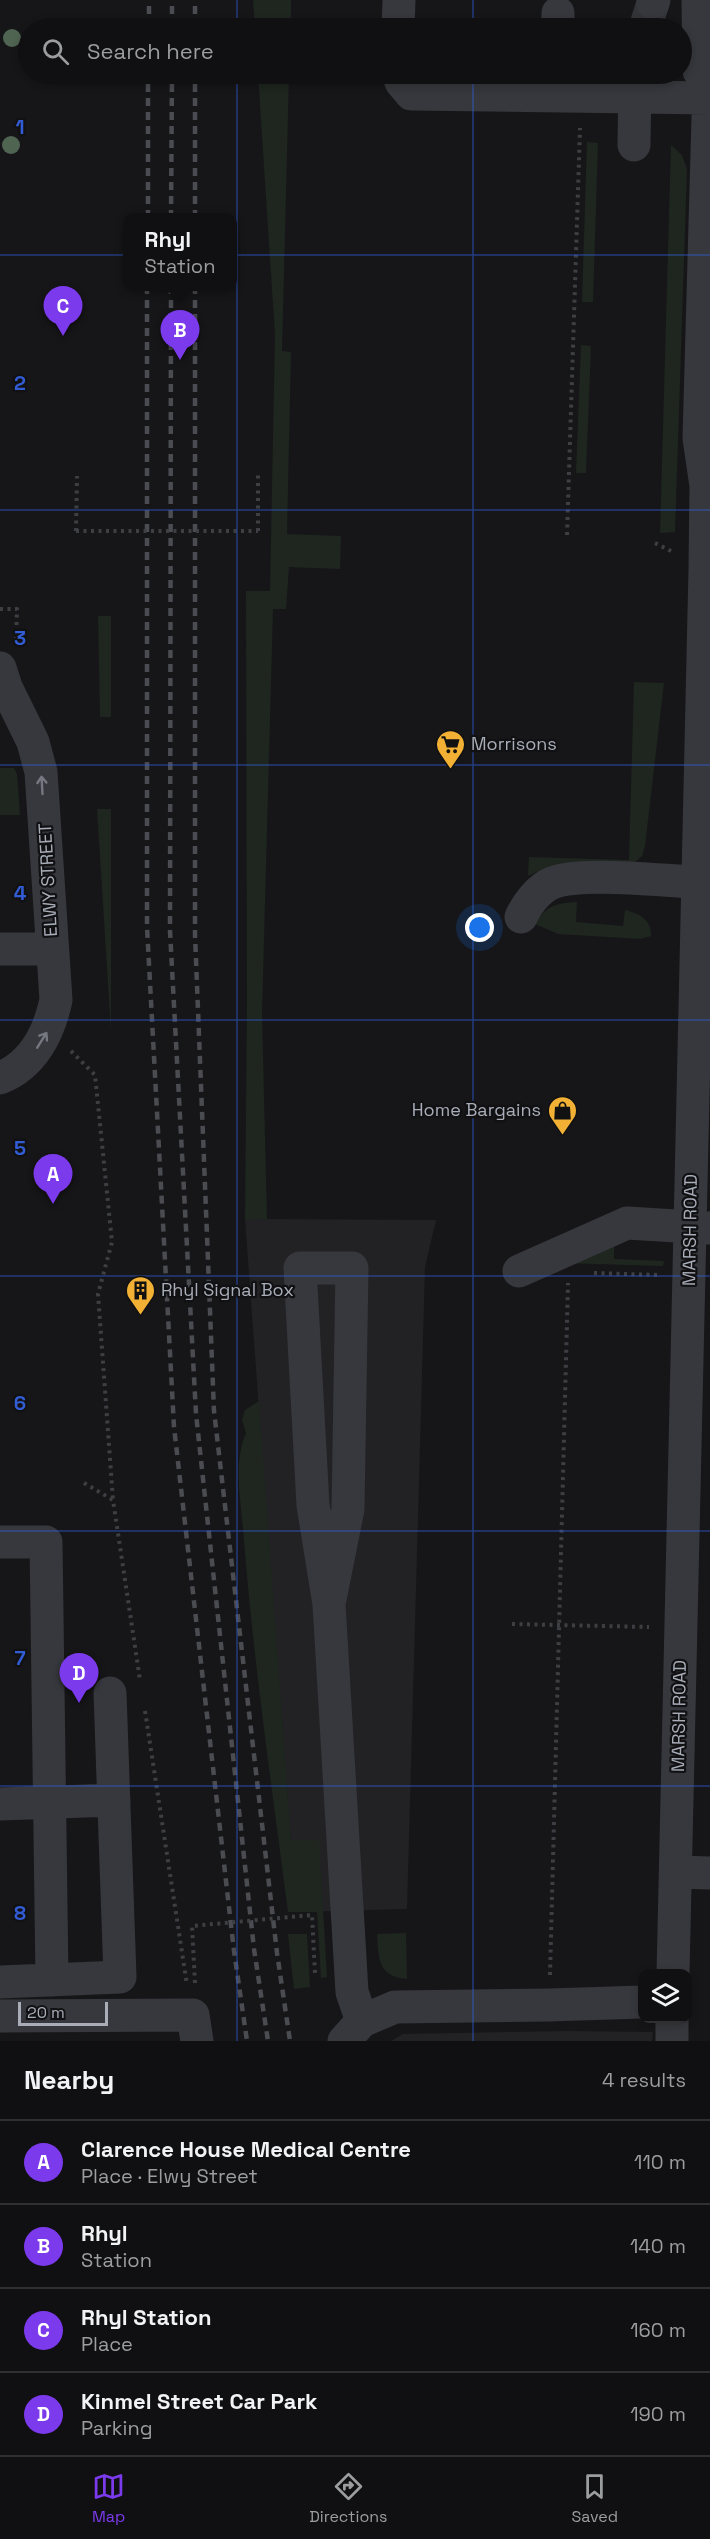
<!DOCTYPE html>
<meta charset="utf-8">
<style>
:root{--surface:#101012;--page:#1e1e20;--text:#f1f3f6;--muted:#9c9d9f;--line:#303032;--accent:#7c3aed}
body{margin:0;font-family:"Space Grotesk",sans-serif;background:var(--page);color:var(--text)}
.controls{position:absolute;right:18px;bottom:18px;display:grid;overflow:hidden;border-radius:12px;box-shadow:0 3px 9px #0003}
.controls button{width:54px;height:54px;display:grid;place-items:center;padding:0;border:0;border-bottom:2px solid var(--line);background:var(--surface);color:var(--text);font:30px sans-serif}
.scale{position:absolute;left:18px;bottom:15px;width:90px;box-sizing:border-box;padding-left:6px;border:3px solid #a8adb8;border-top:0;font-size:16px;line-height:21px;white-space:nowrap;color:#a8adb8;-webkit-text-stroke:4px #111113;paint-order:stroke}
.you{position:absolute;left:480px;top:928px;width:21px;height:21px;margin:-15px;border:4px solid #fff;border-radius:50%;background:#1a73e8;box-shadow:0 0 0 9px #1a73e833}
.badge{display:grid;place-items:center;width:39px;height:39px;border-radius:50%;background:var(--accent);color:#fff;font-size:20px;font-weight:700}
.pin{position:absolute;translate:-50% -50px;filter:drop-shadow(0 2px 3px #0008)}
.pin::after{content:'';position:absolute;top:32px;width:21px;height:18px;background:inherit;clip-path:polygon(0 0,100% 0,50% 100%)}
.popup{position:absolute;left:123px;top:213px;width:114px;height:78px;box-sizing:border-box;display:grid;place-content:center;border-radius:12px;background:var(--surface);filter:drop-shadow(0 2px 4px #0005);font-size:20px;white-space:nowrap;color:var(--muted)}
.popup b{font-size:22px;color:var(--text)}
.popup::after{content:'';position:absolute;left:50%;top:100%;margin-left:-12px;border:12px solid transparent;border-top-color:var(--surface)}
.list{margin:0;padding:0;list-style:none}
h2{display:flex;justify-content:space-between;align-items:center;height:78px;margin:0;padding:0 24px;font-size:26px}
h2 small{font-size:20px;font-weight:400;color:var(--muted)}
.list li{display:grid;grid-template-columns:39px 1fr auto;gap:18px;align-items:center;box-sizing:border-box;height:84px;padding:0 24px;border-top:2px solid var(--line)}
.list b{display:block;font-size:22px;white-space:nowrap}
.list p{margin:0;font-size:20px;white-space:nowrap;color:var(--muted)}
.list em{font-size:20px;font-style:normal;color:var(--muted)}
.icon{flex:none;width:33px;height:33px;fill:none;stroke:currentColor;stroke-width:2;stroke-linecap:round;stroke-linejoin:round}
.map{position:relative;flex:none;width:710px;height:2041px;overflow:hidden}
.search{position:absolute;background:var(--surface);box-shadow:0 3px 9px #0003;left:18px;right:18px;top:18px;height:66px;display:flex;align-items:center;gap:15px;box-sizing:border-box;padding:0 21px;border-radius:33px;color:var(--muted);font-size:22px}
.sheet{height:414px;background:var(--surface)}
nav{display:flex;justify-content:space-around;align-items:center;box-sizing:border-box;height:84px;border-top:2px solid var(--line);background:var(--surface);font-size:16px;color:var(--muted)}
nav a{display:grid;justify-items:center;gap:3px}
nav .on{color:var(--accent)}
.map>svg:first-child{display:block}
.built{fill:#222225}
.green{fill:#1e261f}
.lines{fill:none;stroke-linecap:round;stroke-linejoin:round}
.minor-tunnel{stroke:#333438;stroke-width:33;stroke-dasharray:33 16;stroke-linecap:butt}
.path{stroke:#3d3f44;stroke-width:4;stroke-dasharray:3 4.5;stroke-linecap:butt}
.minor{stroke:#37383d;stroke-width:33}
.rail{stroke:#4a4c52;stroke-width:4.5;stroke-dasharray:8 6;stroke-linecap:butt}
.path-bridge{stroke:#3d3f44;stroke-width:4;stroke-dasharray:3 4.5;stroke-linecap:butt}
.tree{fill:#506452}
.oneway{stroke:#757881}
.grid{fill:none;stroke:#325cd3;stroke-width:1.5;stroke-opacity:0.55}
.labels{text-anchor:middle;stroke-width:4.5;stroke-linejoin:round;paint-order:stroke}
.poi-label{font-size:18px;fill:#a8adb8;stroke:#111113;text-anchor:start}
.street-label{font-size:18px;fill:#a8adb8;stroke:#111113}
.grid-label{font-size:20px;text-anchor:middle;font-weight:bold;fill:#325cd3;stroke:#111113;stroke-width:4.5;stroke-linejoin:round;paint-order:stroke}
</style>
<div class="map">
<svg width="710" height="2041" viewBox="0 0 710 2041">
<rect width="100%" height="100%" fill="#161618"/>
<path class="built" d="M245,1219L436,1220L425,1267L407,1909L296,1912Z
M568,2031L653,2032L652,2041H391L403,2034Z"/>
<path class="green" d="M253,0H291V28H255Z
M258,74H289L282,351L291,352L287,534L341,536L340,569L289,567L286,609H273L262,1013L267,1219H245L247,1007L246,591H270L275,335Z
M587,142L598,143L593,302H582Z
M671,145L682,155L687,169L675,532L660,533Z
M581,345L591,346L586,473H576Z
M98,616H111V717H100Z
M634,682L664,683L645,846L642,856L633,864L551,866L528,876L529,857L629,860Z
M0,768H14L17,774L20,815H0Z
M97,809H111V1031Z
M577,902L576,922L623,926L625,910C639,913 652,920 651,936L640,939L558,934L535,924C546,905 557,903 577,902Z
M614,1245V1259L664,1261L663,1266L561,1263Z
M259,1401L291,1840H319L327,1977L321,1978L317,1912H288C272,1789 254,1665 244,1541C242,1506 232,1466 246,1433L242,1420L245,1410Z
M406,1933L407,1979C377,1976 379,1959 377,1934Z
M288,1934H307L310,1987L294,1989Z"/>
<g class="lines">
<path class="minor-tunnel" d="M645,28L653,3"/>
<path class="path" d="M76,531L77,476
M258,531V473
M567,535L580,128
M655,543L673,552
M0,609H17L16,641
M71,1051L95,1075L112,1242L98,1294L113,1500
M594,1273L659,1275
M84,1483L113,1500L140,1680
M512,1624L649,1627
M145,1711L187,1985
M550,1975L568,1283"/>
<path class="minor" d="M698,0L699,71
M653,3L654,0
M558,13V28
M398,28L399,0
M398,74L401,82L411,94L710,98
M634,145L635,74
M0,668L6,687L33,742L41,772L56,1000C49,1033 33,1065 0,1078
M521,917C527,904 538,889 552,883C580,871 664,881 698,882
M0,949H52
M519,1271L627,1223L710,1228
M0,1542H46L52,1980
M329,1604L348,1509L352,1268H300L313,1505L329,1604L352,1992L362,2021
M0,1804L114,1800
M676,1872L710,1873
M673,1974L705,569L706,486L699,438L710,46
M0,1982L120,1977L110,1693
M0,2016L193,2015L197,2041
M344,2041L362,2021L395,2007L549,2005L642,2002
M672,2041V2018"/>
<path class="rail" d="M149,28V0
M172,28V0
M195,28V0
M148,218V74
M171,218L172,74
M195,218V74
M147,286V927L174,1427L234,1951L247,2041
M171,286L170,931L196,1414L254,1949L268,2041
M195,286V935L214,1411L277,1953L290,2041"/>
<path class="path-bridge" d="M76,531H258
M195,1983L192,1926L312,1915L315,1973"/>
</g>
<g class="tree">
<circle cx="12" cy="38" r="9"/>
<circle cx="11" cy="145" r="9"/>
</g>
<defs><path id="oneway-shaft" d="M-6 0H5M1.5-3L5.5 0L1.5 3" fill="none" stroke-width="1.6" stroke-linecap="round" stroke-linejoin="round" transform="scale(1.5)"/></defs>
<g class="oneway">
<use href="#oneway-shaft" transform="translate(42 785) rotate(-93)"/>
<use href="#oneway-shaft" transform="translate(42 1040) rotate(-58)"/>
</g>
<path class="grid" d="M237,0V28M473,0V28M237,74V2041M473,74V2041M0,255H710M0,510H710M0,765H710M0,1020H710M0,1276H710M0,1531H710M0,1786H710"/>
<defs>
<symbol id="supermarket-pin" viewBox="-11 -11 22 30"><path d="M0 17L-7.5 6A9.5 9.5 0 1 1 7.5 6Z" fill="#f2b134" stroke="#111113"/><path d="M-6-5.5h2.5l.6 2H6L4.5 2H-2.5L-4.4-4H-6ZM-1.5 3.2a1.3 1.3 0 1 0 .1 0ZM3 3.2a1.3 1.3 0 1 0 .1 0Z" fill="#111"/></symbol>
<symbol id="shop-pin" viewBox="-11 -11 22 30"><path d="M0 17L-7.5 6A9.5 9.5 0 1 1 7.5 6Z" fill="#f2b134" stroke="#111113"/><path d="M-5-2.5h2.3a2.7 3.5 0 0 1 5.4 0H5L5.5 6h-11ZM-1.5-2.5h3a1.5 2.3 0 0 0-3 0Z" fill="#111"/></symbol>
<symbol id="building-pin" viewBox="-11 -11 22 30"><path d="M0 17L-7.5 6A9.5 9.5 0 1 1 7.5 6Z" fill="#f2b134" stroke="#111113"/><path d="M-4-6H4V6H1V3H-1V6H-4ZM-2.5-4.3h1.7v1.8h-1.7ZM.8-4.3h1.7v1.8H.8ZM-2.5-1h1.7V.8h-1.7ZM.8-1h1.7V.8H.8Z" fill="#111"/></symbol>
</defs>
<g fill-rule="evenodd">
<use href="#supermarket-pin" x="434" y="728" width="33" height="45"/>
<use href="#shop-pin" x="546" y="1094" width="33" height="45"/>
<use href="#building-pin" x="124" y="1274" width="33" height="45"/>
</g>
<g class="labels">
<g class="poi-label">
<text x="471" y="750">Morrisons</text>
<text x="541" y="1116" text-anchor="end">Home Bargains</text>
<text x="161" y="1296">Rhyl Signal Box</text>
</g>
<g class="street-label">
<text transform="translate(48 880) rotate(-93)" y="6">ELWY STREET</text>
<text transform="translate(690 1230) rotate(-89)" y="6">MARSH ROAD</text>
<text transform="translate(679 1716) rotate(-89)" y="6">MARSH ROAD</text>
</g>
</g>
<g class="grid-label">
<text x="20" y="134">1</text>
<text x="20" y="390">2</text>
<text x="20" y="645">3</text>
<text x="20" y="900">4</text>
<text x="20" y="1155">5</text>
<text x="20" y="1410">6</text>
<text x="20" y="1665">7</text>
<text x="20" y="1920">8</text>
</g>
</svg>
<div class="controls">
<button><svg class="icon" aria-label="layers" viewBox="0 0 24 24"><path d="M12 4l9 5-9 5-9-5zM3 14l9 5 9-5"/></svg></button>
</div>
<div class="scale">20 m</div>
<div class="you"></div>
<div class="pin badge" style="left:53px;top:1204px">A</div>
<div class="pin badge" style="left:180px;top:360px">B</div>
<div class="popup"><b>Rhyl</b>Station</div>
<div class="pin badge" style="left:63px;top:336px">C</div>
<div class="pin badge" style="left:79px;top:1703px">D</div>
<div class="search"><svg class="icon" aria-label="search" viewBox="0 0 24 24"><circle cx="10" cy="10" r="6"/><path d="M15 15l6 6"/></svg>Search here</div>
</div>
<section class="sheet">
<h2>Nearby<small>4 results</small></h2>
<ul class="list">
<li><span class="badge">A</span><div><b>Clarence House Medical Centre</b><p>Place · Elwy Street</p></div><em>110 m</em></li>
<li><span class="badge">B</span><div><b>Rhyl</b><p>Station</p></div><em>140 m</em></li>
<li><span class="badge">C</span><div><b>Rhyl Station</b><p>Place</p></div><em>160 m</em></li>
<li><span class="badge">D</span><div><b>Kinmel Street Car Park</b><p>Parking</p></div><em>190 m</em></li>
</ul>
</section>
<nav>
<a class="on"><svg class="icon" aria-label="map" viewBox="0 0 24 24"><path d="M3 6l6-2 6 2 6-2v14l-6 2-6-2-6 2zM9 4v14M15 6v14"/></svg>Map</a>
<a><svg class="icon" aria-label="directions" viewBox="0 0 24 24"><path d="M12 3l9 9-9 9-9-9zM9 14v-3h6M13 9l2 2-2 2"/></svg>Directions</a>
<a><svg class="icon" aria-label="saved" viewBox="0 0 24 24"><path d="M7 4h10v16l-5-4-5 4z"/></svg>Saved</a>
</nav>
